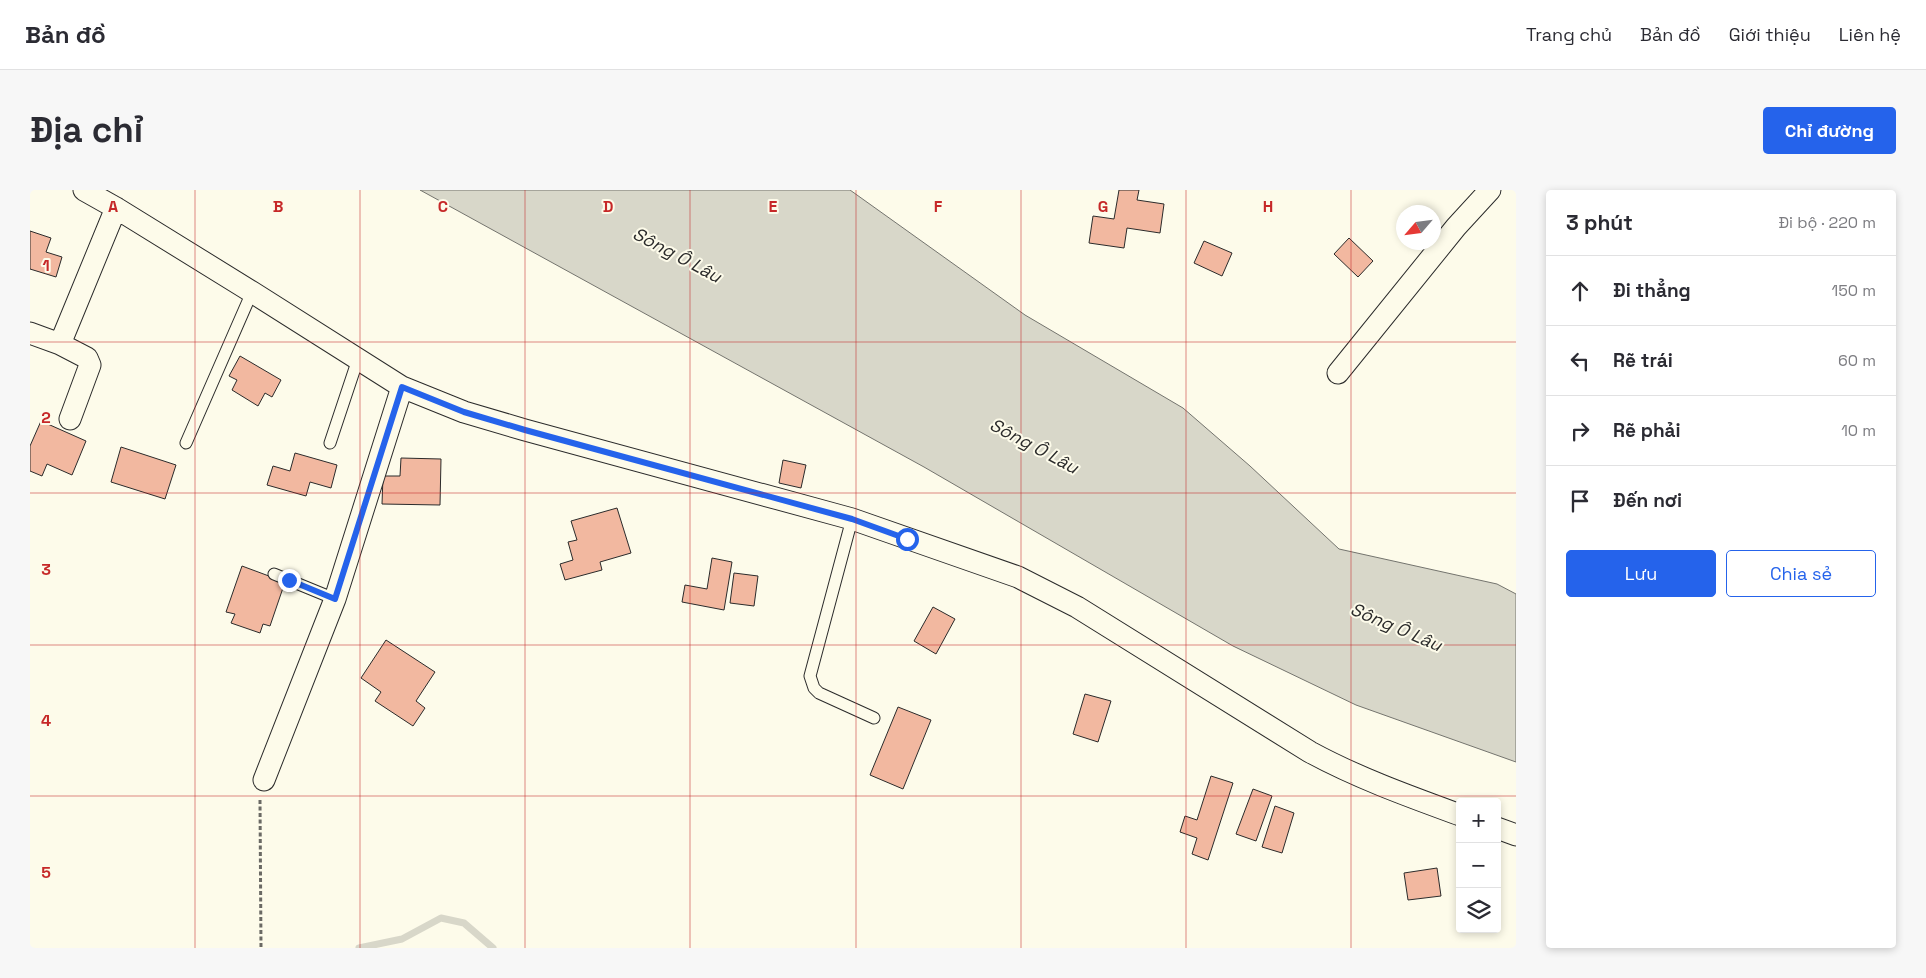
<!DOCTYPE html>
<html lang="vi">
<meta charset="utf-8">
<style>
:root{--surface:#fff;--page:#f7f7f7;--text:#2b2b33;--muted:#7c7c81;--line:#e1e1e2;--accent:#2563eb}
body{margin:0;font-family:"Space Grotesk",sans-serif;background:var(--page);color:var(--text)}
.controls{position:absolute;right:15px;bottom:15px;display:grid;overflow:hidden;border-radius:5px;box-shadow:0 2px 8px #0003}
.controls button{width:45px;height:45px;display:grid;place-items:center;padding:0;border:0;border-bottom:1px solid var(--line);background:var(--surface);color:var(--text);font:25px sans-serif}
.compass{position:absolute;left:1366px;top:15px;width:45px;height:45px;border-radius:50%;background:var(--surface);box-shadow:0 2px 8px #0003;rotate:242deg}
.stop{position:absolute;width:15px;height:15px;margin:-11px;border:4px solid #2563eb;border-radius:50%;background:#fff}
.stop.end{background:#2563eb;border-color:#fff;box-shadow:0 1px 5px #0008}
.list{margin:0;padding:0;list-style:none}
h2{display:flex;justify-content:space-between;align-items:center;height:65px;margin:0;padding:0 20px;font-size:21px}
h2 small{font-size:16px;font-weight:400;color:var(--muted)}
.list li{display:grid;grid-template-columns:32px 1fr auto;gap:15px;align-items:center;box-sizing:border-box;height:70px;padding:0 20px;border-top:1px solid var(--line)}
.list b{display:block;font-size:19px;white-space:nowrap}
.list em{font-size:16px;font-style:normal;color:var(--muted)}
.actions{display:flex;gap:10px;padding:15px 20px}
.actions a{flex:1;padding:11px 0;border:1px solid var(--accent);border-radius:5px;text-align:center;font-size:18px;color:var(--accent)}
.actions .main{background:var(--accent);color:#fff}
.icon{flex:none;width:28px;height:28px;fill:none;stroke:currentColor;stroke-width:2;stroke-linecap:round;stroke-linejoin:round}
.map{position:relative;flex:none;width:1486px;height:758px;overflow:hidden;border-radius:5px}
header{display:flex;align-items:center;gap:30px;box-sizing:border-box;height:70px;padding:0 25px;background:var(--surface);border-bottom:1px solid var(--line)}
header strong{font-size:24px}
nav{display:flex;gap:28px;margin-inline-start:auto;font-size:18px}
.intro{display:flex;align-items:center;justify-content:space-between;box-sizing:border-box;height:120px;padding:0 30px}
h1{margin:0;font-size:35px}
.button{padding:12px 22px;border-radius:5px;background:var(--accent);color:#fff;font-size:18px;font-weight:700}
main{display:flex;gap:30px;padding:0 30px}
aside{flex:1;background:var(--surface);border-radius:5px;box-shadow:0 2px 8px #0003}
.map>svg:first-child{display:block}
.water{fill:#d8d7c9;stroke:#74746e}
.lines{fill:none;stroke-linecap:round;stroke-linejoin:round}
.stream{stroke:#d8d7c9;stroke-width:7}
.building{fill:#f2b8a0;stroke:#2b2b2b}
.service-casing{stroke:#2b2b2b;stroke-width:13}
.minor-casing{stroke:#2b2b2b;stroke-width:23}
.path{stroke:#6a6964;stroke-width:3;stroke-dasharray:4 2.5;stroke-linecap:butt}
.service{stroke:#fdfbea;stroke-width:11}
.minor{stroke:#fdfbea;stroke-width:21}
.route{stroke:#2563eb;stroke-width:6}
.grid{fill:none;stroke:#c62828;stroke-width:1;stroke-opacity:0.55}
.labels{text-anchor:middle;stroke-width:4;stroke-linejoin:round;paint-order:stroke}
.water-label{font-size:18px;font-style:italic;fill:#2b2b2b;stroke:#fdfbea}
.grid-label{font-size:16px;text-anchor:middle;font-weight:bold;fill:#c62828;stroke:#fdfbea;stroke-width:4;stroke-linejoin:round;paint-order:stroke}
</style>
<header>
<strong>Bản đồ</strong>
<nav><a>Trang chủ</a><a>Bản đồ</a><a>Giới thiệu</a><a>Liên hệ</a></nav>
</header>
<div class="intro"><h1>Địa chỉ</h1><a class="button">Chỉ đường</a></div>
<main>
<div class="map">
<svg width="1486" height="758" viewBox="0 0 1486 758">
<rect width="100%" height="100%" fill="#fdfbea"/>
<path class="water" d="M390,0H820L995,125L1153,218L1220,276L1309,359L1467,394L1486,404V572L1326,515L1203,456L894,277Z"/>
<g class="lines">
<path class="stream" d="M329,758L372,749L411,728L434,733L463,758"/>
</g>
<path class="building" d="M1089,0H1109L1107,10L1134,14L1130,43L1097,38L1094,58L1059,53L1063,26L1084,29Z
M0,41L21,48L16,62L32,67L26,87L0,79Z
M1319,48L1343,71L1328,87L1304,64Z
M1174,51L1202,63L1192,86L1164,73Z
M210,166L251,190L242,207L235,203L228,216L202,200L207,190L199,186Z
M11,231L56,251L42,285L17,274L12,286L0,281V256Z
M91,257L146,275L135,309L81,292Z
M265,263L307,275L301,298L280,292L276,306L237,295L243,276L260,281Z
M371,268L411,269L410,315L352,314L353,286H370Z
M753,270L776,275L771,298L749,293Z
M587,318L601,363L570,372L572,380L535,390L530,374L543,370L538,352L547,350L541,331Z
M682,368L702,372L694,420L652,412L655,395L677,399Z
M212,376L255,392L240,436L233,434L230,443L201,433L205,424L196,422Z
M704,383L728,386L724,416L700,413Z
M903,417L925,429L906,464L884,451Z
M356,450L405,482L386,511L395,518L383,536L345,511L351,502L331,488Z
M1055,504L1081,511L1068,552L1043,544Z
M868,517L901,530L873,599L840,585Z
M1181,586L1203,593L1178,670L1162,664L1167,648L1150,642L1155,626L1167,630Z
M1223,599L1242,606L1226,651L1206,644Z
M1245,616L1264,623L1252,663L1232,657Z
M1407,678L1411,706L1378,710L1374,683Z"/>
<g class="lines">
<defs>
<path id="service" d="M156,253L222,102
M300,253L328,169
M822,329L780,486L784,498L789,503L844,528
M244,384L305,409"/>
<path id="minor" d="M54,0L86,18L222,102L372,197L434,222L495,240L822,329L988,387L1047,417L1280,562C1328,588 1378,606 1430,625
M0,143L30,154
M1308,183L1426,37L1460,0
M40,229L60,175L57,168L30,154L86,18
M234,590L305,409L372,197
M1467,638L1486,645"/>
</defs>
<use href="#service" class="service-casing"/>
<use href="#minor" class="minor-casing"/>
<path class="path" d="M230,610L231,758"/>
<use href="#service" class="service"/>
<use href="#minor" class="minor"/>
</g>
<g class="lines">
<path class="route" d="M259,390L305,409L372,197L434,222L495,240L822,329L877,349"/>
</g>
<path class="grid" d="M165,0V758M330,0V758M495,0V758M660,0V758M826,0V758M991,0V758M1156,0V758M1321,0V758M0,152H1486M0,303H1486M0,455H1486M0,606H1486"/>
<g class="labels">
<g class="water-label">
<text transform="translate(647 65) rotate(28)" y="6">Sông Ô Lâu</text>
<text transform="translate(1004 256) rotate(28)" y="6">Sông Ô Lâu</text>
<text transform="translate(1366 437) rotate(23)" y="6">Sông Ô Lâu</text>
</g>
</g>
<g class="grid-label">
<text x="83" y="22">A</text>
<text x="248" y="22">B</text>
<text x="413" y="22">C</text>
<text x="578" y="22">D</text>
<text x="743" y="22">E</text>
<text x="908" y="22">F</text>
<text x="1073" y="22">G</text>
<text x="1238" y="22">H</text>
<text x="16" y="81">1</text>
<text x="16" y="233">2</text>
<text x="16" y="385">3</text>
<text x="16" y="536">4</text>
<text x="16" y="688">5</text>
</g>
</svg>
<div class="controls">
<button>+</button>
<button>−</button>
<button><svg class="icon" aria-label="layers" viewBox="0 0 24 24"><path d="M12 4l9 5-9 5-9-5zM3 14l9 5 9-5"/></svg></button>
</div>
<svg class="compass" viewBox="-18 -18 36 36"><path d="M0-13l5 13h-10z" fill="#e53935"/><path d="M0 13l5-13h-10z" fill="#7c7c81"/></svg>
<div class="stop" style="left:877px;top:349px"></div>
<div class="stop end" style="left:259px;top:390px"></div>
</div>
<aside>
<h2>3 phút<small>Đi bộ · 220 m</small></h2>
<ul class="list">
<li><svg class="icon" aria-label="ahead" viewBox="0 0 24 24"><path d="M12 20V5M6 11l6-6 6 6"/></svg><div><b>Đi thẳng</b></div><em>150 m</em></li>
<li><svg class="icon" aria-label="left" viewBox="0 0 24 24"><path d="M17 20v-9H6M10 6l-5 5 5 5"/></svg><div><b>Rẽ trái</b></div><em>60 m</em></li>
<li><svg class="icon" aria-label="right" viewBox="0 0 24 24"><path d="M7 20v-9h11M14 6l5 5-5 5"/></svg><div><b>Rẽ phải</b></div><em>10 m</em></li>
<li><svg class="icon" aria-label="arrive" viewBox="0 0 24 24"><path d="M6 21V4h12l-3 4 3 4H6"/></svg><div><b>Đến nơi</b></div></li>
</ul>
<div class="actions"><a class="main">Lưu</a><a>Chia sẻ</a></div>
</aside>
</main>
